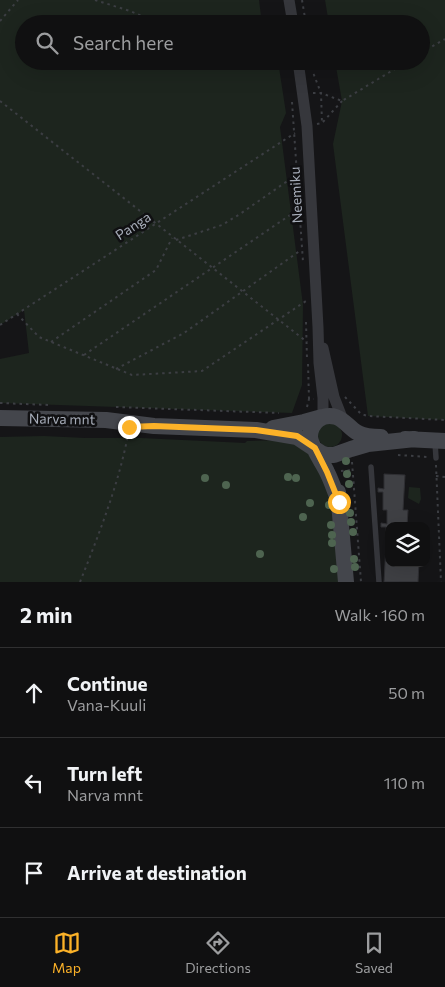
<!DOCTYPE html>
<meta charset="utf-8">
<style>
:root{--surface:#101011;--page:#1e1e1f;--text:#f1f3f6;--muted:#9c9d9f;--line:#303031;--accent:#fcb228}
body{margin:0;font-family:Commissioner,sans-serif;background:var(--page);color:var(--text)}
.controls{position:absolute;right:15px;bottom:15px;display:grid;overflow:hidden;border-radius:10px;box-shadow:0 5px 20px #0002}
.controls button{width:45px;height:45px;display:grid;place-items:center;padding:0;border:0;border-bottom:1px solid var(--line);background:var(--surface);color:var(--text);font:25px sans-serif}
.stop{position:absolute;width:15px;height:15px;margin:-11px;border:4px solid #fcb228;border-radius:50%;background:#fff}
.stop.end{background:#fcb228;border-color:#fff;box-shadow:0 1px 5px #0008}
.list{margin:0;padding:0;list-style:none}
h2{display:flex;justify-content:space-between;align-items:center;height:65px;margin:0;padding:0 20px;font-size:21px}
h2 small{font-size:16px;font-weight:400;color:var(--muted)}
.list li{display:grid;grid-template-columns:32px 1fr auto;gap:15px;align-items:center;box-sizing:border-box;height:90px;padding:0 20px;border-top:1px solid var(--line)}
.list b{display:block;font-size:19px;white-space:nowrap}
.list p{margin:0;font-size:16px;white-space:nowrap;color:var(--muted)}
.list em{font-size:16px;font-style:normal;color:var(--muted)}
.icon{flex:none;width:28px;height:28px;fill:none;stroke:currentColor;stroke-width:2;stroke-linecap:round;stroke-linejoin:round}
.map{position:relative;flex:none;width:445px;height:582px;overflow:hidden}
.search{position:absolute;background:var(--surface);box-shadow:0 5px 20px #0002;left:15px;right:15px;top:15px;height:55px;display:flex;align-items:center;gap:12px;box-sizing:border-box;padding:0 18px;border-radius:28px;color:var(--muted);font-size:19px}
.sheet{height:335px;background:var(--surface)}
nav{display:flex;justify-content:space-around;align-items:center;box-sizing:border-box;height:70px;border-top:1px solid var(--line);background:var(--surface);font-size:14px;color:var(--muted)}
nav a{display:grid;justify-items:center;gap:2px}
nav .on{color:var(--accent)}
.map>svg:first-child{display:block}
.green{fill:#1d251e}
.building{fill:#3f4044;stroke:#2f2f33}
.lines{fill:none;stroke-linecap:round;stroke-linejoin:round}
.path{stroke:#3c3e43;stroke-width:2;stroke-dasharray:2.5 4;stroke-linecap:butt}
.lane{stroke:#36373c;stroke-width:5.5}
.street{stroke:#36373c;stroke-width:11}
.secondary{stroke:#44464c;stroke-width:16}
.tree{fill:#4e6450}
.route{stroke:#fcb228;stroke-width:6}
.labels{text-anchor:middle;stroke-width:5;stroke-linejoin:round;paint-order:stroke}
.street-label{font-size:14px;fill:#a6acb8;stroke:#101012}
</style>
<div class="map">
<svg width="445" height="582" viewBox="0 0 445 582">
<rect width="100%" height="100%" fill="#151517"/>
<path class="green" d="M0,0H259L262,24H24V61H278L286,113L280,127L303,305L302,385L292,413L0,403V359L29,353L24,310L0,325Z
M325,0H445V420L368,416L333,144L342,101L335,61H421V24H329Z
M318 435a12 12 0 1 1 24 0a12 12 0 1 1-24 0Z
M44,436L85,438H141L245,443L247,441L287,440L305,450L316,465L331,497L338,568V582H0V437Z
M409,487L420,488L421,499L419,504L408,498Z"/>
<path class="building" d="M384,474L405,475L403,510H408L407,526H389V545H386V527H381V523L387,524V510H383V492H378V488L384,489Z
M386,545H389V563H419L418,582H384Z"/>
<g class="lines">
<path class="path" d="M95,0L130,11L156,22L202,18L214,24
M302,0L306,24
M0,21L18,0
M421,53L445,39
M312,61L314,75L321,93L322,123
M313,93H321L342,101L408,61
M0,101L307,342
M292,102L303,262
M317,124L322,123L342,101
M176,240L222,225L240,214L296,175
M17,314L39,337L132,375L202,371L306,301
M306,322L307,359
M0,325L295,133
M51,342L156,270L172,238
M84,355L299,209
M308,364L309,399
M116,369L184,333L301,250
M345,397L361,414L368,416L445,420
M0,403L49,405
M116,407L279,413
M307,407L309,399H314
M398,455L428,457
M352,462L361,582
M436,465L441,582
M341,471L353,470
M436,476L445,477
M80,582C99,534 118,486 128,435"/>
<path class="lane" d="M435,442L436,458
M371,467L379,582"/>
<path class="street" d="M289,0L293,24
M298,61L307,126L318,327L319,363L323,398V417
M323,348L334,397L343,420"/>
<path class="secondary" d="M0,418L106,420L154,426L256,430L297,437L321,453L327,455H334L351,449L368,444L415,439
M273,428L304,422L322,417
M405,439L445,441
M338,492L346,582
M339,501C335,492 332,482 327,472C323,463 311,447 310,437C310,431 313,424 318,420C323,416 330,415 336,417C345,420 350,429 358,433C365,437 374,437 381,437"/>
</g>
<g class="tree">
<circle cx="346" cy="461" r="4"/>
<circle cx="347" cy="474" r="4"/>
<circle cx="288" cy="477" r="4"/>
<circle cx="205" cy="478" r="4"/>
<circle cx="296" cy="478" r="4"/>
<circle cx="349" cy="484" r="4"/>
<circle cx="226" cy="485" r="4"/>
<circle cx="310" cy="503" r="4"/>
<circle cx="329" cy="505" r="4"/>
<circle cx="350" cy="513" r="4"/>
<circle cx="303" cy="517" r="4"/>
<circle cx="351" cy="522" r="4"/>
<circle cx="331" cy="525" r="4"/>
<circle cx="353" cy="532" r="4"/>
<circle cx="332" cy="535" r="4"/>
<circle cx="332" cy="543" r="4"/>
<circle cx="260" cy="554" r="4"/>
<circle cx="354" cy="559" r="4"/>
<circle cx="355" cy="567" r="4"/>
<circle cx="334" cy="569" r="4"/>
</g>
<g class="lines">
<path class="route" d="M129,427L154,426L256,430L297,436L315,448L327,472L339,502"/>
</g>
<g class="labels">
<g class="street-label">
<text transform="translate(296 195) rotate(-93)" y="5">Neemiku</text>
<text transform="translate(133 226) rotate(-33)" y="5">Panga</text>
<text transform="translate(62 419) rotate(1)" y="5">Narva mnt</text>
</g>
</g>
</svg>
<div class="controls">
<button><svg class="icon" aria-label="layers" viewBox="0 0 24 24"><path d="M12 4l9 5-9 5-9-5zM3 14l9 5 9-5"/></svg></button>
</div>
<div class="stop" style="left:339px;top:502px"></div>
<div class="stop end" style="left:129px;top:427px"></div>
<div class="search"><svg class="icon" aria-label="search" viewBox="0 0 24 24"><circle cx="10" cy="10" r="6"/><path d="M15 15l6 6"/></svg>Search here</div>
</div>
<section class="sheet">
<h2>2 min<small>Walk · 160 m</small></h2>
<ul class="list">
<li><svg class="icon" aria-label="ahead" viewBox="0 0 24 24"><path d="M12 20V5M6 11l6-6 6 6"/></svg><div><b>Continue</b><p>Vana-Kuuli</p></div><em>50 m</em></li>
<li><svg class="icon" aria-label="left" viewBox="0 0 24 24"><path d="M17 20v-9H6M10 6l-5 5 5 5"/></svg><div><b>Turn left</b><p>Narva mnt</p></div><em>110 m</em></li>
<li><svg class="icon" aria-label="arrive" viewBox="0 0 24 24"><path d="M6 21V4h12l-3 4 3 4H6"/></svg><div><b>Arrive at destination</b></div></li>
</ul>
</section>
<nav>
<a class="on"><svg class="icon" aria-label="map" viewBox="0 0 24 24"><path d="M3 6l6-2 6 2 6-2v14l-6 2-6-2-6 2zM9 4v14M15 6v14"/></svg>Map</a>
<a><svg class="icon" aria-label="directions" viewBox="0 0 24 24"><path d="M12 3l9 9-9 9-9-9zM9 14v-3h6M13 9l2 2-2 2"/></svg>Directions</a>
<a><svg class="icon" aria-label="saved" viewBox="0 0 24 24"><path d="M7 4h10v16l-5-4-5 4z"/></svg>Saved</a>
</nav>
